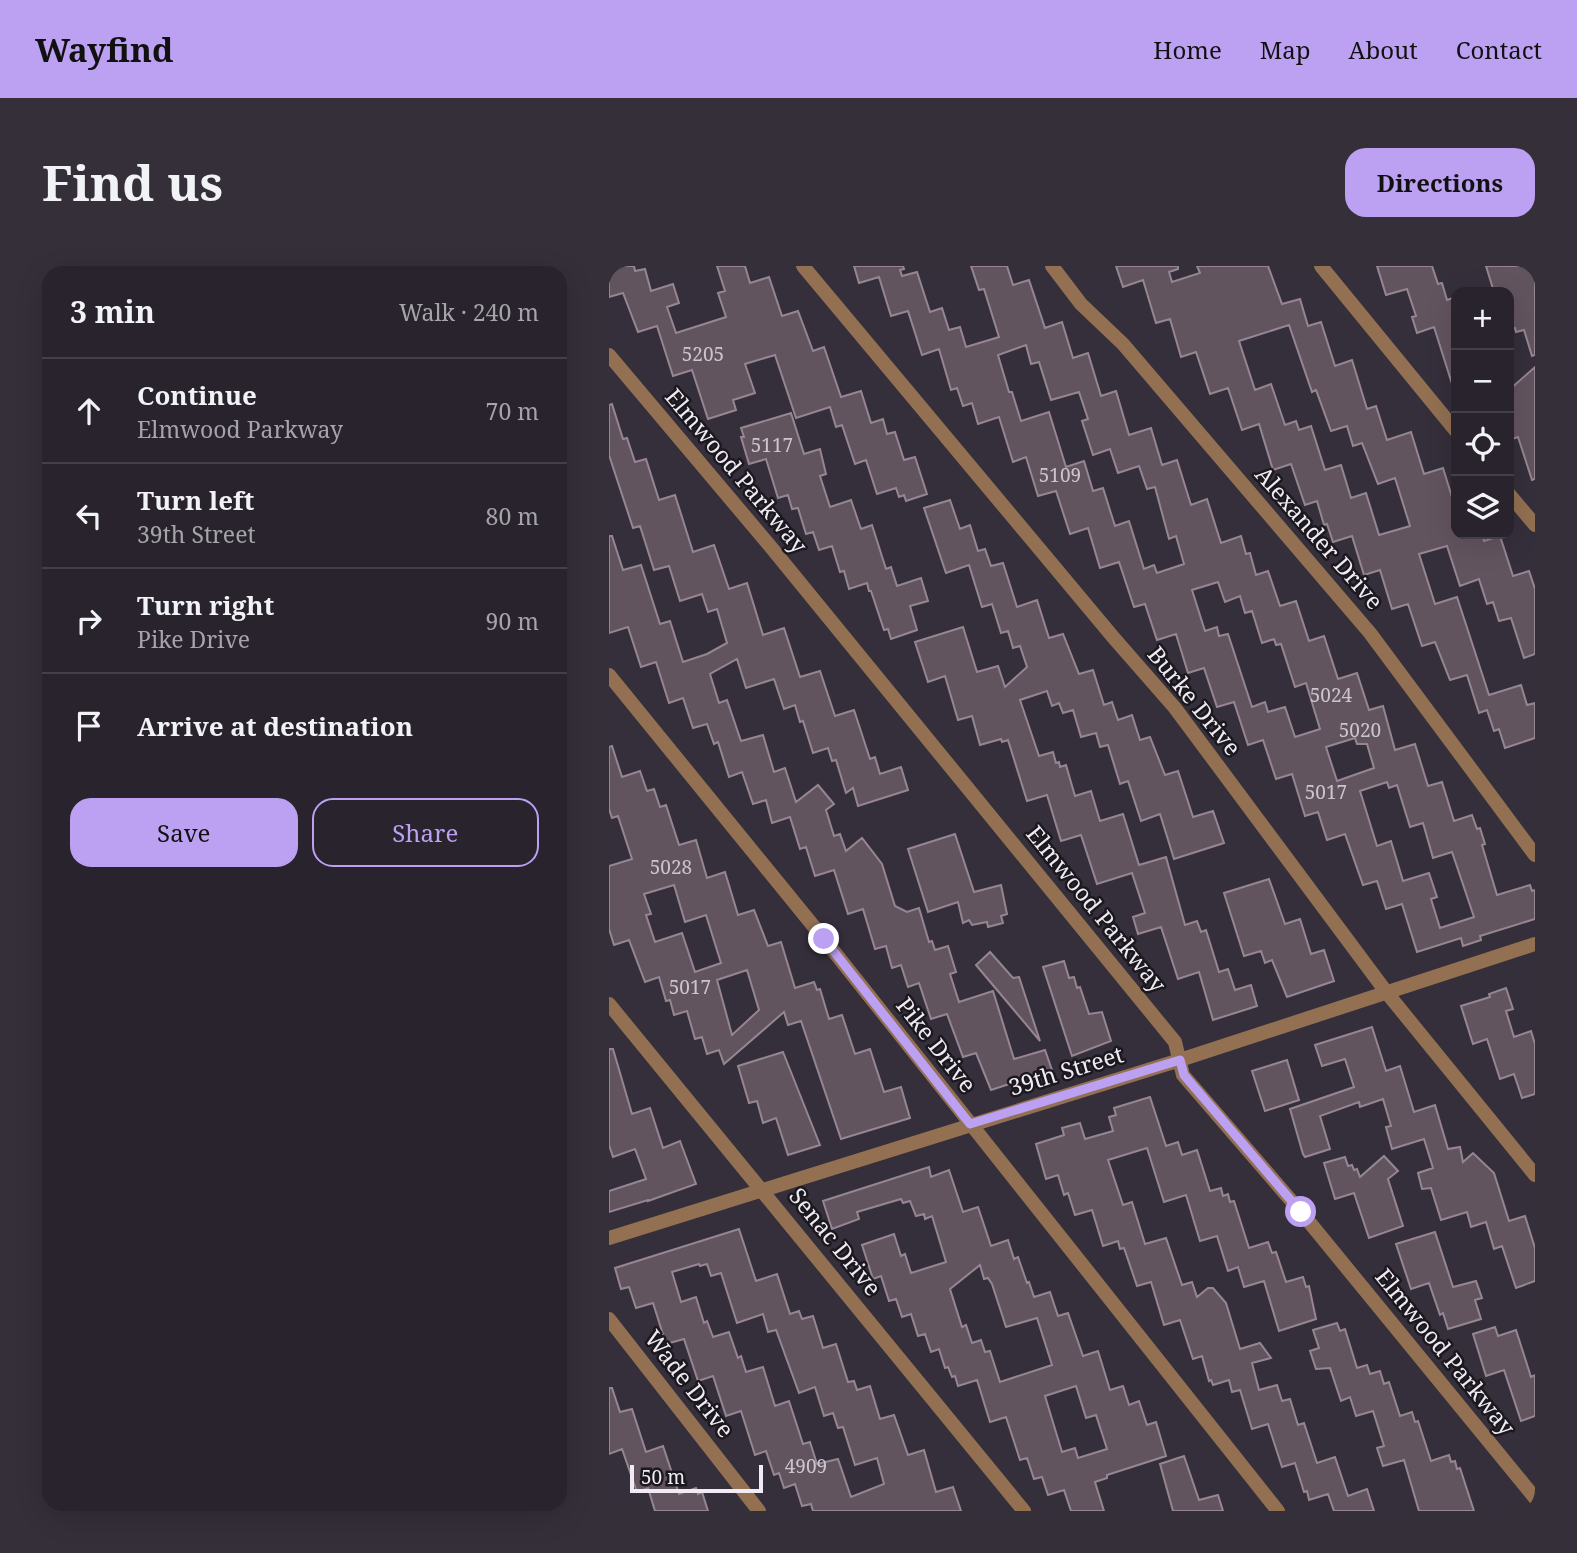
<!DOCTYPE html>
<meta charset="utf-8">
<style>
:root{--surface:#28232c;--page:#342f38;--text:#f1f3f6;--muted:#a5a4a9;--line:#444048;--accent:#bca0f2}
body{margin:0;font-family:"Noto Serif",serif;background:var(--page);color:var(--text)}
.controls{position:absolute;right:21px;top:21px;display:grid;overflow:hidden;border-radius:14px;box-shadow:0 7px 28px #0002}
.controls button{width:63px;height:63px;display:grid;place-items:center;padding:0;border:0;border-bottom:2px solid var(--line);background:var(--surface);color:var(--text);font:35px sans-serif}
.scale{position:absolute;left:21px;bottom:18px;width:133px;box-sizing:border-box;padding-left:7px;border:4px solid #f0ebf4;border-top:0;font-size:19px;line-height:24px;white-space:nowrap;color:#f0ebf4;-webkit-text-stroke:5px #1b181e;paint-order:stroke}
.stop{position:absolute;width:21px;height:21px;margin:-16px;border:5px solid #bca0f2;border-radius:50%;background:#fff}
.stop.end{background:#bca0f2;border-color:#fff;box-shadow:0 2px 7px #0008}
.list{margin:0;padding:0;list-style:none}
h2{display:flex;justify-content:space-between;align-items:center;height:91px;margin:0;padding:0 28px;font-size:30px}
h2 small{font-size:23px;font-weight:400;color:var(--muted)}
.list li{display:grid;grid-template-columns:46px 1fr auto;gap:21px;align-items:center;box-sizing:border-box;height:105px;padding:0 28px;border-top:2px solid var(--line)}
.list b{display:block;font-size:26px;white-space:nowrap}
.list p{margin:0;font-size:23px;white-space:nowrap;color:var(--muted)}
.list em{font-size:23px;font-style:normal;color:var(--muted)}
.actions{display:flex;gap:14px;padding:21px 28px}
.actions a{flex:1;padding:16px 0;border:2px solid var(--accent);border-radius:21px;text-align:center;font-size:24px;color:var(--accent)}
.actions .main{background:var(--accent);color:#111}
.icon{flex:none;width:38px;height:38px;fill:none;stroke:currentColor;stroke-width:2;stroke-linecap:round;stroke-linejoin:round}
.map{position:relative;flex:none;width:926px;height:1245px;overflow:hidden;border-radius:21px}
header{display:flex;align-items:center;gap:42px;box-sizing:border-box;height:98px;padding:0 35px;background:var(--accent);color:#111}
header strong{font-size:33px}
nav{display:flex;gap:38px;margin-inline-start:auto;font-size:24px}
.intro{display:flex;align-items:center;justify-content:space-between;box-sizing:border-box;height:168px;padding:0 42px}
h1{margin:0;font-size:49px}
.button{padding:18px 32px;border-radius:21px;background:var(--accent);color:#111;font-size:24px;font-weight:700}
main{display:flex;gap:42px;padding:0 42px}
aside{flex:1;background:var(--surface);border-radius:21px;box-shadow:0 7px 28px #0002}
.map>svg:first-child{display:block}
.building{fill:#62545f;stroke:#958692;stroke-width:2;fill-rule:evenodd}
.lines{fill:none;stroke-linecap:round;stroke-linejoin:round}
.street{stroke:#927051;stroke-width:14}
.route{stroke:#bca0f2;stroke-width:9}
.labels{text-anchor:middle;stroke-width:5;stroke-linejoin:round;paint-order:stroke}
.number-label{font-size:19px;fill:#ccc5cf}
.street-label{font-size:23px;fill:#f0ebf4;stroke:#1b181e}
</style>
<header>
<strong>Wayfind</strong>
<nav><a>Home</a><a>Map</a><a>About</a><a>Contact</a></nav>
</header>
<div class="intro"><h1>Find us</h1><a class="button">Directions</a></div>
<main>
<aside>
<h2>3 min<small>Walk · 240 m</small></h2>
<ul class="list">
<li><svg class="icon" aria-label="ahead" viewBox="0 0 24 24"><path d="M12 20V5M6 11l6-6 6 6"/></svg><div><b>Continue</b><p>Elmwood Parkway</p></div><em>70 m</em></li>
<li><svg class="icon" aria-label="left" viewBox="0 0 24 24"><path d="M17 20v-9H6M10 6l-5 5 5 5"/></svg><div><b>Turn left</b><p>39th Street</p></div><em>80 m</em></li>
<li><svg class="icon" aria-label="right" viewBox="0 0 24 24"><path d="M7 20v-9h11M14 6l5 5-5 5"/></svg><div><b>Turn right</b><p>Pike Drive</p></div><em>90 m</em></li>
<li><svg class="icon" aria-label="arrive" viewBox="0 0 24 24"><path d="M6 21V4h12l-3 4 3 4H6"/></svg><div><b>Arrive at destination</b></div></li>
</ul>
<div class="actions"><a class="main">Save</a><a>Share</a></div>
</aside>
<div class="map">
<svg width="926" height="1245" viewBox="0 0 926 1245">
<rect width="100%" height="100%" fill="#352f3b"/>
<path class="building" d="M0,0H25L26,5L36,3L42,25L64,18L70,37L58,41L67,67L117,51L109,27L116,25L108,0H136L141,17L160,11L173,50L189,45L204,85L215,81L232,131L252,125L262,157L274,153L278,168L286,166L295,194L306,191L318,228L297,235L295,229L290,231L287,222L268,228L257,194L246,198L233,159L227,161L221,141L187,152L166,89L136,98L146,127L124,134L127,144L99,153L83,104L64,110L48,60L29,66L14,27L0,31Z
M245,0H294L295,3L291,4L293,10L308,6L321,46L333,42L340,64L351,61L357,81L390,71L375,23L370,24L362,0H398L404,19L420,14L436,62L453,56L464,92L479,87L492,130L507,125L520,169L542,162L553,199L568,194L582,239L598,233L612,277L632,270L637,288L641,287L647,309L659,305L671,340L687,335L700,375L715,370L729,413L748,407L760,444L774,440L786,484L806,478L819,520L833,516L845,555L863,549L868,563L871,562L876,578L873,579L888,629L921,619L923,625L926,624V653L871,670L872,674L854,680L852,672L808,686L793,638L777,643L768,615L754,619L736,568L718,574L709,546L696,550L683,508L667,513L654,474L639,479L625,436L608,441L595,402L579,407L567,368L548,374L536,338L525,341L510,296L491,302L479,262L461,268L447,225L429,230L417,191L404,196L390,151L369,158L363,137L354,140L348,122L342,124L330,83L313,89L299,45L282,50L270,11L250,17ZM417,79L422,98L430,96L442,134L470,126L479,153L473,155L484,189L501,183L509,207L530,200L538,223L546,221L560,273L567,270L575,298L548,307L545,299L535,303L520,255L506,260L494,222L484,225L475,195L457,201L440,146L412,155L403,126H400L389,89ZM609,316L616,336L631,330L636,347L643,345L653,377L665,373L667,379L672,378L686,421L697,417L711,463L686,471L676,441L659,446L656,436L643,441L619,368L610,370L608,361L596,365L583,324ZM746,472L748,478H758L765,502L728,515L717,481ZM778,516L780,522L788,519L801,561L814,557L824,592L843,586L865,651L831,662L822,633L828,631L820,607L794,615L782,575L768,580L751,525Z
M507,0H569V3L560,6L563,16L591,7L588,0H659L673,38L691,33L699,60L712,56L726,100L743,94L758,143L767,140L778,174L802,166L815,208L834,202L847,244V268H873L875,275L891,270L904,310L920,305L926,323V388L915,392L902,352L890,355L884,336L878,338L870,313L851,320L838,280L810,288L826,338L848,331L880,429L912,419L918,439L926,437V472L896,482L890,463L885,465L878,444L870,447L858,409L841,414L826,376L813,380L799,338L783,343L771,304L755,309L743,270L724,276L718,258L715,259L708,235L696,239L682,198L664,204L650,158L633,164L619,122L601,128L587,86L572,91L561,53L547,57L534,14L514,21ZM680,59L703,126L707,124L722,165L738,160L744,180L753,177L769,218L786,212L801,260L770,269L757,227L742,232L732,199L716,204L702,160L690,164L687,155L676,159L662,118L646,124L630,75Z
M768,0H823L829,18L833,17L838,34L847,31V120L844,121L825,61L808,67L803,51L807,50L798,23L777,29Z
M877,0H923L926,9V89L923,90L915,64L907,66L906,62L900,64V26H885Z
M926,101V213L923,214L909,171L900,174V124Z
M3,138L14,173L18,172L26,196L37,193L50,234L66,229L84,286L105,279L120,323L138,317L154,369L175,362L191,411L211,405L226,450L245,444L261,493L266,491L271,508L292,501L299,524L249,540L244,522L237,527L227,494L223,495L219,482L204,487L194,455L191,456L186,439L175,443L165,413L137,422L128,393L101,408L110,437L118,434L132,475L154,469L165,506L176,502L187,536L209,519L225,538L217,544L225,570L231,568L237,585L253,572L273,598L286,640L298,646L310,642L320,676L323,675L326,684L339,680L347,706L341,708L350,736L384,725L405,793L436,784L443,804L382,824L367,787L354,791L338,748L322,753L310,717L299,721L292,699L283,702L277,680L266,683L254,643L239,648L225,604L206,610L197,581L191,583L181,551L163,557L157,534L144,538L133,506L120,511L109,476L105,478L98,458L84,462L74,432L60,437L47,396L32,401L19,361L0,367V270H3L14,304L32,299L51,358L61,355L74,396L98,388L118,377L108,343L99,346L93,328L71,335L60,300L45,304L31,260L24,262L0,189V139Z
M182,147L195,188L211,183L217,208L211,210L221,241L242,234L252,263L263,259L277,303L282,301L288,320L312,312L319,335L301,340L308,364L282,373L279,363L275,364L262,325H260L258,317L240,323L235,305L231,306L223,280L210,284L204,266L197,268L189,242L183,243L179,229L169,232L157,193L140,198L132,171H135L132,162Z
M341,234L351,263L361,259L369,285L376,283L382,300L394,297L408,341L428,334L440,372L454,368L470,408L484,404L495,439L503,436L509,454L523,449L531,474L541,471L556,509L569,505L584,551L604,545L615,577L565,593L551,548L532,555L519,515L511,518L499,479L491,481L487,467L472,471L464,444L454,447L450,437L443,440L438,425L411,434L430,490L444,486L447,497L450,496L451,501L457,499L466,530L482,525L491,555L514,548L530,599L557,591L576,659L588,655L592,666L597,664L610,706L619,703L626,724L642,719L648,740L604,754L590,706L569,713L552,661L529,668L524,651L536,647L523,607L488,618L472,569L452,575L438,529L418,535L399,474L393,476L392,473L371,479L363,450L349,454L336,410L319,416L306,376L354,361L368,406L389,400L396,421L418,401L411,380L404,382L399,365L392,367L383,338L373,341L360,299L337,307L315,242Z
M3,480L13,511L31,505L38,525L45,523L51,541L57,539L70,579L87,574L98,612L116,606L129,649L145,644L159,680L172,676L186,722L205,716L208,724L211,723L220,753L233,749L246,788L261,783L275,826L292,821L301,852L232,873L192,755L179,759L175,746L115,798L110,784L98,788L93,771L86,773L78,745L65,749L61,734L57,735L50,711L36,716L20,674L5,679L0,663V600L23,593L9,550L3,552L0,543V481ZM65,619L76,656L97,649L112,697L86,706L73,667L46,676L37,649L42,648L35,628ZM138,704L150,744L123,769L108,714Z
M346,568L365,626L392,619L398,648L392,650L394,657L379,661L378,656L363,659L360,654L354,657L349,636L319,646L299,583Z
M660,613L676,658L691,653L702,688L715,684L725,715L678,731L663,694L656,697L652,685L635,690L615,627Z
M381,686L404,712L410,711L431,775L367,699Z
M455,695L460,712L465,711L468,722L471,721L480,748L493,746L502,775L463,790L434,701Z
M897,722L904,743L897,745L905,771L922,765L926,778V828L913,832L905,808L891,813L878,773L864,778L852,740L881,731L880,728Z
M763,761L777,805L791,800L805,846L826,839L839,883L851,881L854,896L864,887L885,907L900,955L916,950L926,982V1015L907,1022L893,980L885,983L877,956L862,961L858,946L832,954L822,922L813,923L809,907L824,902L815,873L783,883L777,861L782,860L774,833L751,841L750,836L711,850L721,883L696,891L694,888L681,843L745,821L736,793L713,800L706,779Z
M0,783H4L23,848L41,842L54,882L71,875L87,918L39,935V934L0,946V925L37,913L26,883L4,891L0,879Z
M174,786L211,879L179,889L167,852L154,857L148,835L140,837L129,800Z
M678,794L690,834L656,845L643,805Z
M541,831L557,880L569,876L573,889L588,884L601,925L612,922L614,930L619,928L621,936L625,935L640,982L659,976L663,987L667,986L677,1016L694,1011L697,1021L700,1020L707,1053L670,1065L655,1015L635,1021L629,1001L619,1005L608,970L591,975L577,929L555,936L538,882L499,894L514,939L523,936L536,978L557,972L573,1019L583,1016L588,1031L599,1022H604L617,1037L631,1083L651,1077L662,1092L643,1097L650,1124L668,1119L673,1135L681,1133L689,1159L695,1157L708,1197L726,1191L739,1230L758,1223L765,1245H725L719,1228L700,1234L698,1225L695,1226L686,1197L673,1201L659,1158L643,1163L631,1124L623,1126L620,1114L604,1119L602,1114L600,1115L593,1090L584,1093L571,1054L555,1059L542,1016L528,1020L515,982L511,983L509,975L494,980L483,944L466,949L459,927L455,929L449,909L437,913L427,878L455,869L453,862L471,857L476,873L504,865L500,851L507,849L505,842Z
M775,890L789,905L779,913L794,960L760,972L745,927L726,933L715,897L736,891L739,900L743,899L745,904L748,903L751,911Z
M320,901L322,911L340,904L354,946L369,941L382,980L399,974L405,993L409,991L418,1017L420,1016L425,1031L441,1026L449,1050L459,1047L474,1090L489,1085L501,1124L514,1120L520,1139L530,1135L538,1159L547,1156L557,1190L498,1209V1212L486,1216L495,1245H462L455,1224L439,1229L433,1211L425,1213L418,1192L411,1194L397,1151L381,1156L368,1114L349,1120L346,1110L343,1111L339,1101L336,1102L330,1083L322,1086L316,1068L309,1070L302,1048L293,1051L287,1033L280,1035L272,1010L264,1013L253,979L285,968L292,990L296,988L302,1007L337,996L323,950L316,953L315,948L307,950L301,935L294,937L292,933L248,946L250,953L223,963L214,935ZM371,999L375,1013L379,1012L383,1018L397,1061L428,1052L443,1099L391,1116L381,1085L376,1086L372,1074L363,1077L357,1059L353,1061L341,1023ZM467,1120L477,1152L487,1149L498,1183L469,1192L466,1182L453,1186L436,1130Z
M130,963L147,1015L168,1008L181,1048L190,1045L193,1053L204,1050L214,1082L227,1078L239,1116L245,1115L248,1124L261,1120L271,1153L285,1149L299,1189L315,1184L327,1226L344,1221L352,1245H204L202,1238L193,1240L186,1218L175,1222L170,1207L165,1209L157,1185L146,1189L132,1145L117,1150L104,1110L89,1115L75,1073L57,1078L44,1037L27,1042L20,1021L12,1023L6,1002ZM90,998L91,1000L98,998L102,1010L112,1007L128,1057L154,1048L159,1066L167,1064L190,1127L206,1121L215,1150L224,1147L229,1162L234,1161L246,1199L268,1192L275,1218L242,1231L229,1193L208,1198L201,1176L194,1178L180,1135L166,1140L154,1101L137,1106L132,1090L129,1092L120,1066L104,1071L98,1055L95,1057L87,1031L72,1036L63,1006Z
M826,966L844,1021L867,1015L873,1032L866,1034L872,1053L839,1063L834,1047L831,1049L820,1017L802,1023L787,978Z
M728,1057L731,1065L736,1063L748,1102L758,1099L761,1108L771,1105L775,1118L780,1116L791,1150L803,1146L806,1156L809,1155L822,1195L840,1189L842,1196L846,1195L848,1203L851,1202L865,1245H810L795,1194L774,1200L768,1182L775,1180L764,1145L747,1150L741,1131L732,1135L721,1102L707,1103L701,1085L710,1082L704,1064Z
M886,1061L889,1070L907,1064L922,1111L926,1109V1150L912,1155L895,1104L877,1110L864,1068Z
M0,1122H3L11,1146L23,1143L37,1186L54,1180L70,1228L87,1222L89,1228L93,1226L99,1245H46L39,1222L28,1226L13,1183L0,1188Z
M575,1190L590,1234L609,1229L614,1245H564L551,1198Z"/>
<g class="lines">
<path class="street" d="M194,0L504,371L566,442L778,727L926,909
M443,0L472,38L514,78L761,367L926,589
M712,0L847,165
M0,89L161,280L566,776L574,809L692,946L926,1232
M900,228L926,259
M0,409L215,673L669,1245
M0,738L415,1245
M0,972L571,794L926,678
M0,1053L150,1245"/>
</g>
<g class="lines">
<path class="route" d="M215,673L361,858L571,794L575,809L692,946"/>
</g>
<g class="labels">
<g class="number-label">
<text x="94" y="95">5205</text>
<text x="163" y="186">5117</text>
<text x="451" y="216">5109</text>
<text x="722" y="436">5024</text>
<text x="751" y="471">5020</text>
<text x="717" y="533">5017</text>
<text x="62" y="608">5028</text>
<text x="81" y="728">5017</text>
<text x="197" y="1207">4909</text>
</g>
<g class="street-label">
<text transform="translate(127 205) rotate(50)" y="8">Elmwood Parkway</text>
<text transform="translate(710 272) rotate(49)" y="8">Alexander Drive</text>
<text transform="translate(585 435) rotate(51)" y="8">Burke Drive</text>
<text transform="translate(487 643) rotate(51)" y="8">Elmwood Parkway</text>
<text transform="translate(327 779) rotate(52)" y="8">Pike Drive</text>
<text transform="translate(457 805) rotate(-17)" y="8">39th Street</text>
<text transform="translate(226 976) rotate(51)" y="8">Senac Drive</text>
<text transform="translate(836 1086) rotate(51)" y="8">Elmwood Parkway</text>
<text transform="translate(80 1118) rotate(52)" y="8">Wade Drive</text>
</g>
</g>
</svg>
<div class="controls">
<button>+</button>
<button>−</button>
<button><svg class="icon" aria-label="locate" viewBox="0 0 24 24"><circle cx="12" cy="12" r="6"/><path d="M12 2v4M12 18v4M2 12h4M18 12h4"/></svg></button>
<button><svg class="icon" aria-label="layers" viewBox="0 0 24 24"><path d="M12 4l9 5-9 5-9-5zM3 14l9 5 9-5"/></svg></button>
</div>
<div class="scale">50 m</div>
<div class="stop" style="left:692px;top:946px"></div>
<div class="stop end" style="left:215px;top:673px"></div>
</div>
</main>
